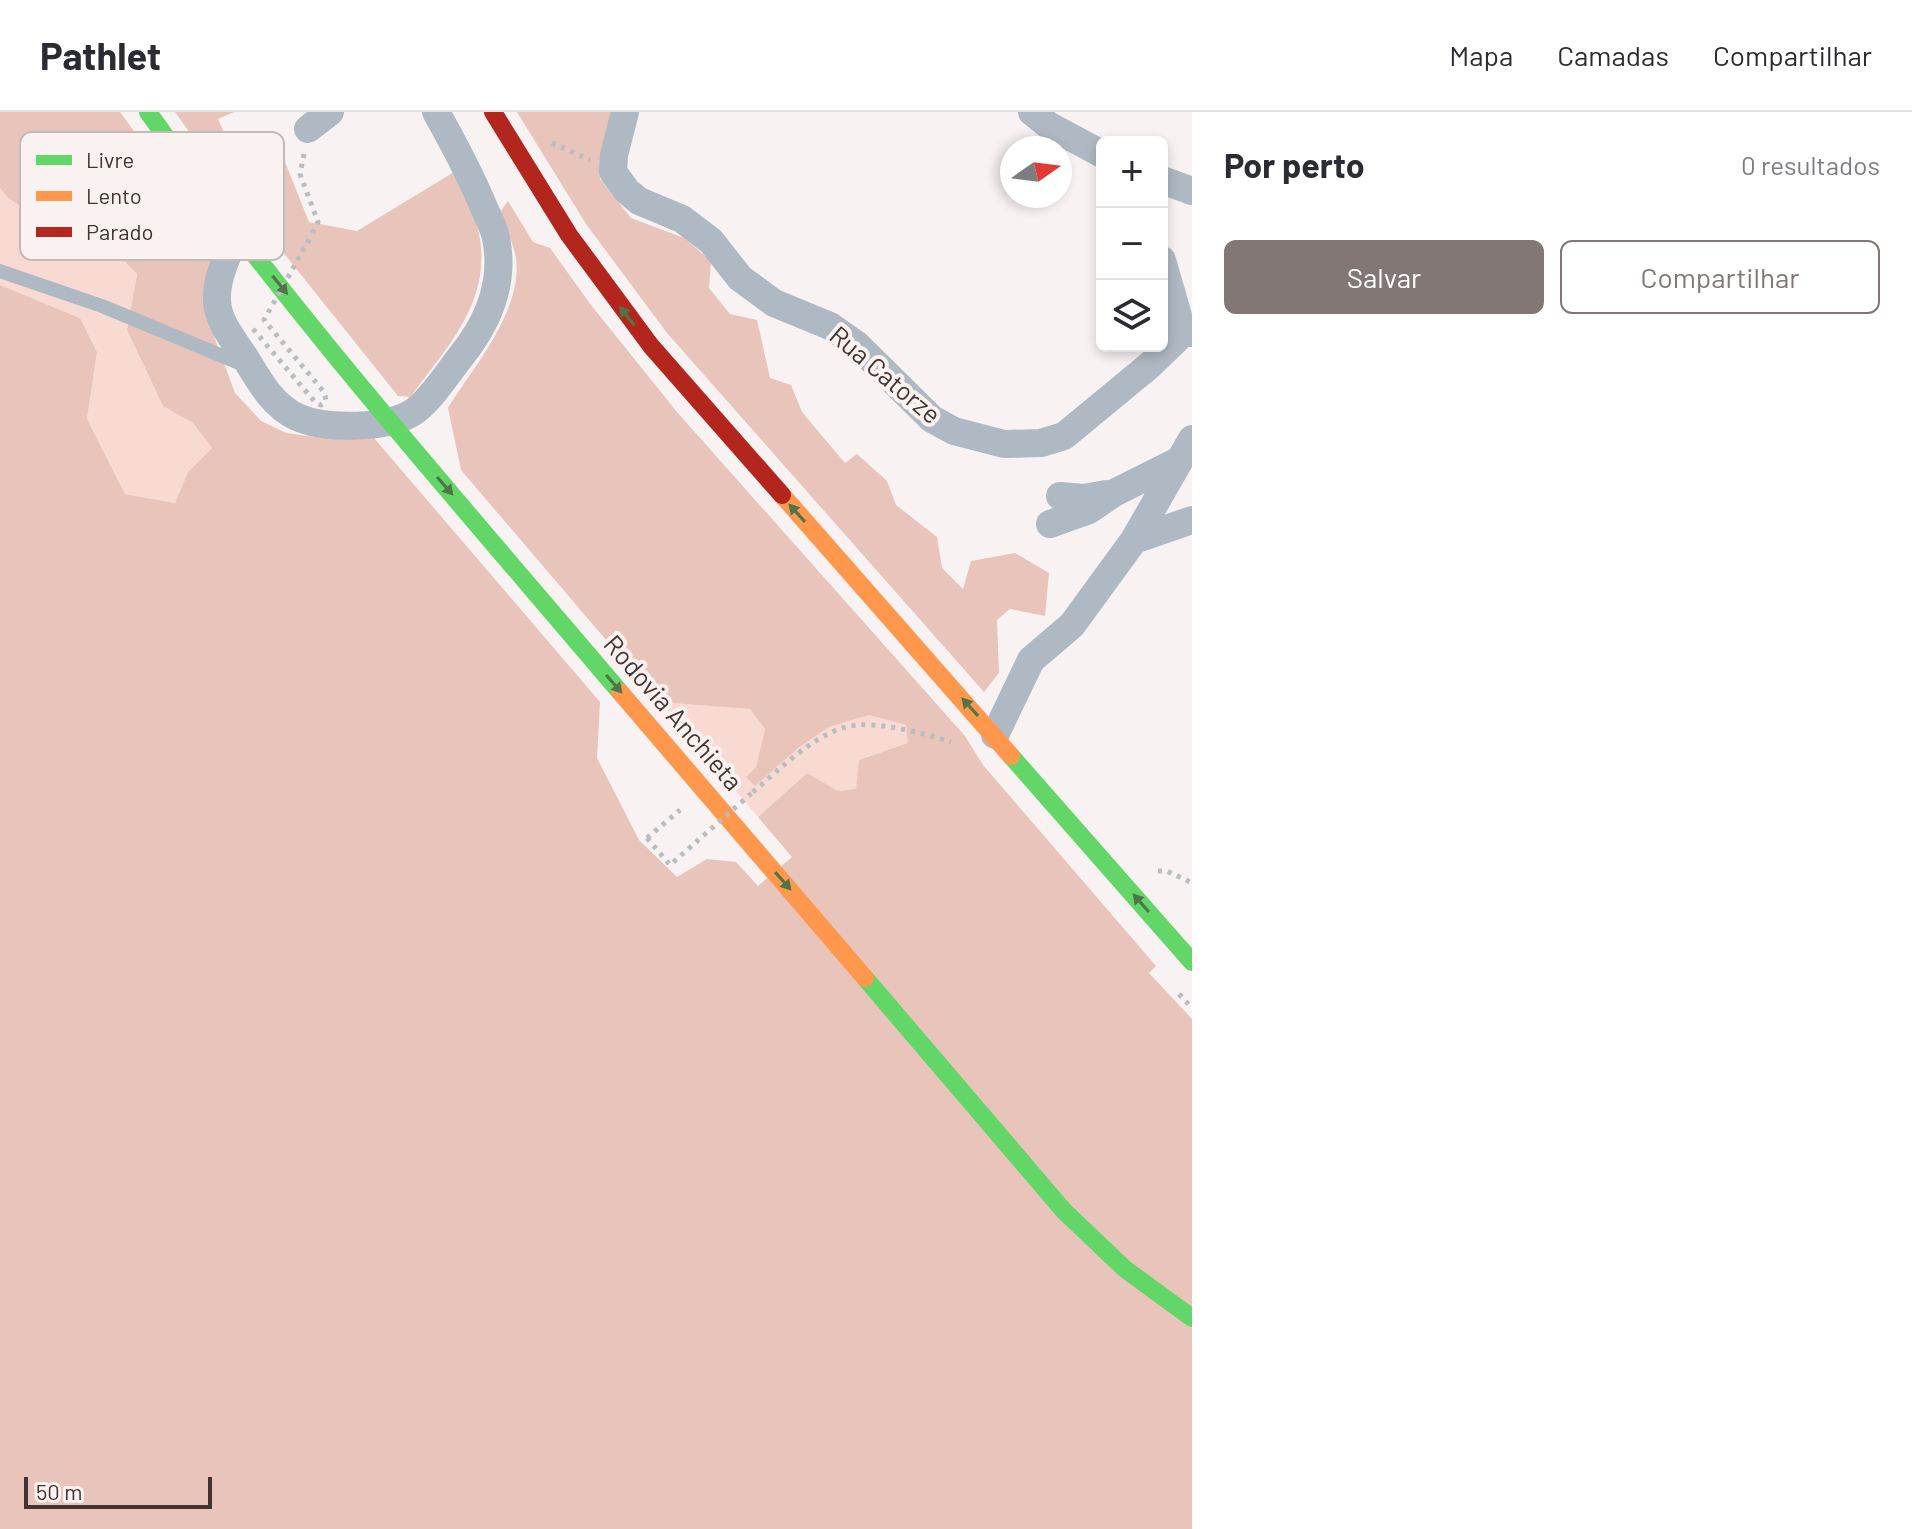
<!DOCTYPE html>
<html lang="pt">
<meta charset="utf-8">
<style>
:root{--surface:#fff;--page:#f2f2f3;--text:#2b2b33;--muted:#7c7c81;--line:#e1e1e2;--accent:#827775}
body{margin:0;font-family:Barlow,sans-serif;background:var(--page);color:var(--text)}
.controls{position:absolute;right:24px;top:24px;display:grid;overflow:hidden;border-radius:12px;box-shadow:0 4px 12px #0003}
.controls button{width:72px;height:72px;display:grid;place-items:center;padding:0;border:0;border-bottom:2px solid var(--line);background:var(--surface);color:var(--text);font:40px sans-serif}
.compass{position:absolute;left:1000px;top:24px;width:72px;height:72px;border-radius:50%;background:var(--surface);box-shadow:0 4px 12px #0003;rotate:76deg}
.scale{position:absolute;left:24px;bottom:20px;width:188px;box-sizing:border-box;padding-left:8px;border:4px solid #433431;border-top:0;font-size:22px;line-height:28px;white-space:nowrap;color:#433431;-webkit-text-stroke:6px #faf2f0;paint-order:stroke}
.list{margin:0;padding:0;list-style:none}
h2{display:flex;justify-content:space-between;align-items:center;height:104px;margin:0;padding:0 32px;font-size:34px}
h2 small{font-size:26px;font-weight:400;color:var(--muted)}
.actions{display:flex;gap:16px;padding:24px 32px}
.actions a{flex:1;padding:18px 0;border:2px solid var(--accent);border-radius:12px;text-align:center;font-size:28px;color:var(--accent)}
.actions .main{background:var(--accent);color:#fff}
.icon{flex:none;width:44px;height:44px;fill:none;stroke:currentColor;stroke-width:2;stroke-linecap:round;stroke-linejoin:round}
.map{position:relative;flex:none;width:1192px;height:1417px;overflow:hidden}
header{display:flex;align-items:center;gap:48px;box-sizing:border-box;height:112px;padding:0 40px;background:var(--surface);border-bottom:2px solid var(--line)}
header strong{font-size:38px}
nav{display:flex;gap:44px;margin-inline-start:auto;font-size:28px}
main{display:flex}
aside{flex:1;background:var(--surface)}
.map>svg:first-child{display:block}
.green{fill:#f9dad3}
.forest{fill:#e8c4bb}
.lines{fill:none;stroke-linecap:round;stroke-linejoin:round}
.path{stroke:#b8bdc2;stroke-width:5;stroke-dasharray:4 6;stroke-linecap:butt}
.lane{stroke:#afb9c3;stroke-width:14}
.street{stroke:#afb9c3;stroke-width:28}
.fast{stroke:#63d668;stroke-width:18}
.slow{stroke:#ff974d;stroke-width:18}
.jam{stroke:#b3261e;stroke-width:18}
.path-bridge{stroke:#b8bdc2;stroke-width:5;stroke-dasharray:4 6;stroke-linecap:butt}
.oneway{fill:#507547}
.labels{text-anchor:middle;stroke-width:8;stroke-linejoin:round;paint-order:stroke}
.street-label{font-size:26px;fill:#433431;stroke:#faf2f0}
.key{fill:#faf2f0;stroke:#c3b9b7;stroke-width:2}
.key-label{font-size:22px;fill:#433431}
</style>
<header>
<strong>Pathlet</strong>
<nav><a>Mapa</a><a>Camadas</a><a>Compartilhar</a></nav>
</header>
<main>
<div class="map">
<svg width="1192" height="1417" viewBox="0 0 1192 1417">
<rect width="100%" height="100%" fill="#f8f3f2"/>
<path class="green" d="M0,76L8,86L55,117L109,133L137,162L127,218L163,294L193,311L212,336L188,360L175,391L125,382L87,307L97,240L80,206L0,173Z
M659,590L750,597L765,617L756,655L798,636L829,615L869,603L906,613L909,631L859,648L857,677L838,679L807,661L758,705Z"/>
<path class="forest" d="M0,0H120L175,76L220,133L205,200L235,281L261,309L286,321L323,326H374L600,590L597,646L639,728L677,765L707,747L736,750L758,774L792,745L758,705L807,661L838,679L856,677L859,648L908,631L906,613L869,603L829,615L798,636L755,674L746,665L756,655L765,617L750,597L659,590L461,358L448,296C474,254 523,198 516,146C513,131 505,114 501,99L508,89L533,130L550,136L591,193L677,300L965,624L983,653L1156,854L1149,861L1192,907V1417H0V173L80,206L97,240L87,307L125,382L175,391L188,360L212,336L193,311L163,294L127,218L137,162L109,133L55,117L8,86L0,76Z
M175,0H234L218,7L234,44L277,30L309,110L357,119L454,60C460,73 468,86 473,100C501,178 454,227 410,285L398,284L210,49Z
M517,0H611L600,67L631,106L684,126L711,149L709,176L730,202L757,208L770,266L791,273L802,300L845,351L857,342L887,369L896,393L937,425L942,456L963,477L971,449L1015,441L1049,461L1045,504L1010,497L997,508L999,561L984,580L667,221L586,112Z"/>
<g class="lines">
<path class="path" d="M552,31L590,48
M304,42L300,62L318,110L310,126
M753,680C780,657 821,615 858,613C885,611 926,622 951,630
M647,726L680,698
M1158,759H1167L1192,771
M1179,882L1192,896"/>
<path class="lane" d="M0,159L102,194L244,253"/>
<path class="street" d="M625,0L614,43L613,60L627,79L639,89L682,107L711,129L740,166L774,191L830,214L857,233L932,307L954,319L1004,332L1041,331L1064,324L1150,253L1183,221
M1032,0L1048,13L1102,42
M308,17L330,0
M1162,68L1192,79
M237,119C229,141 216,165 217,188C217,209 235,230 246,247C259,269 273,294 297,305C326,318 389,317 415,299C433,285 447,262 462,243C489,209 505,170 496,126C494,116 489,107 485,98C471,64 454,32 436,0
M1162,148L1183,221H1192
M1060,384L1084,386L1106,382
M1050,412L1089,398L1114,381L1178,349
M1134,428L1192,408
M995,623L1031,548L1072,513L1134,428L1192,327"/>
<path class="fast" d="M148,0C292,203 459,390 620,580
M1011,644L1192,850
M865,866L1064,1099L1125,1157L1192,1206"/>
<path class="slow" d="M782,383L1011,644
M620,580L865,866"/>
<path class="jam" d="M493,0L569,123L651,234L782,383"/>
<path class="path-bridge" d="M253,217L315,290L321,293L326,288L324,280L264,208L310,126
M647,726L670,753L753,680"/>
</g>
<defs><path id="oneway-solid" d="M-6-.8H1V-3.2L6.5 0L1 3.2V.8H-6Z" transform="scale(2)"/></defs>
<g class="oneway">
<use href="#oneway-solid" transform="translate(280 173) rotate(51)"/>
<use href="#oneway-solid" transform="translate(627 204) rotate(-128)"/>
<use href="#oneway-solid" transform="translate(445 374) rotate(49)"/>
<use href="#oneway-solid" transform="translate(797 401) rotate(-132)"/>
<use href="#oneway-solid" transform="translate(614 572) rotate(49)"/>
<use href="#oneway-solid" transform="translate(970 595) rotate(-132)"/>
<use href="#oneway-solid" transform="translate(783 769) rotate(49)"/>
<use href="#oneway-solid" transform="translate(1141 791) rotate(-131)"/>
</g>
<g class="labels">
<g class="street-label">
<text transform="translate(885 263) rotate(40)" y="9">Rua Catorze</text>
<text transform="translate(673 601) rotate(49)" y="9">Rodovia Anchieta</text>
</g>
</g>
<rect x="20" y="20" width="264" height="128" rx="12" class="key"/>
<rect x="36" y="43" width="36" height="10" fill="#63d668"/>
<rect x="36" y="79" width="36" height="10" fill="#ff974d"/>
<rect x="36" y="115" width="36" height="10" fill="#b3261e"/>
<g class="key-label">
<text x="86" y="56">Livre</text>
<text x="86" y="92">Lento</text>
<text x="86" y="128">Parado</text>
</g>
</svg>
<div class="controls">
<button>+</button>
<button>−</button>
<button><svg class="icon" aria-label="layers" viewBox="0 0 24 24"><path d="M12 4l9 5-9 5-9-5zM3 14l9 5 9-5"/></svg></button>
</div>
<svg class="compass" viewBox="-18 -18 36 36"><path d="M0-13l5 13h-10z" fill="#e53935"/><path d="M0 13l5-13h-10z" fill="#7c7c81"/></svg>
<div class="scale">50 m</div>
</div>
<aside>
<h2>Por perto<small>0 resultados</small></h2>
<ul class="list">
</ul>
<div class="actions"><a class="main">Salvar</a><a>Compartilhar</a></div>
</aside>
</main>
